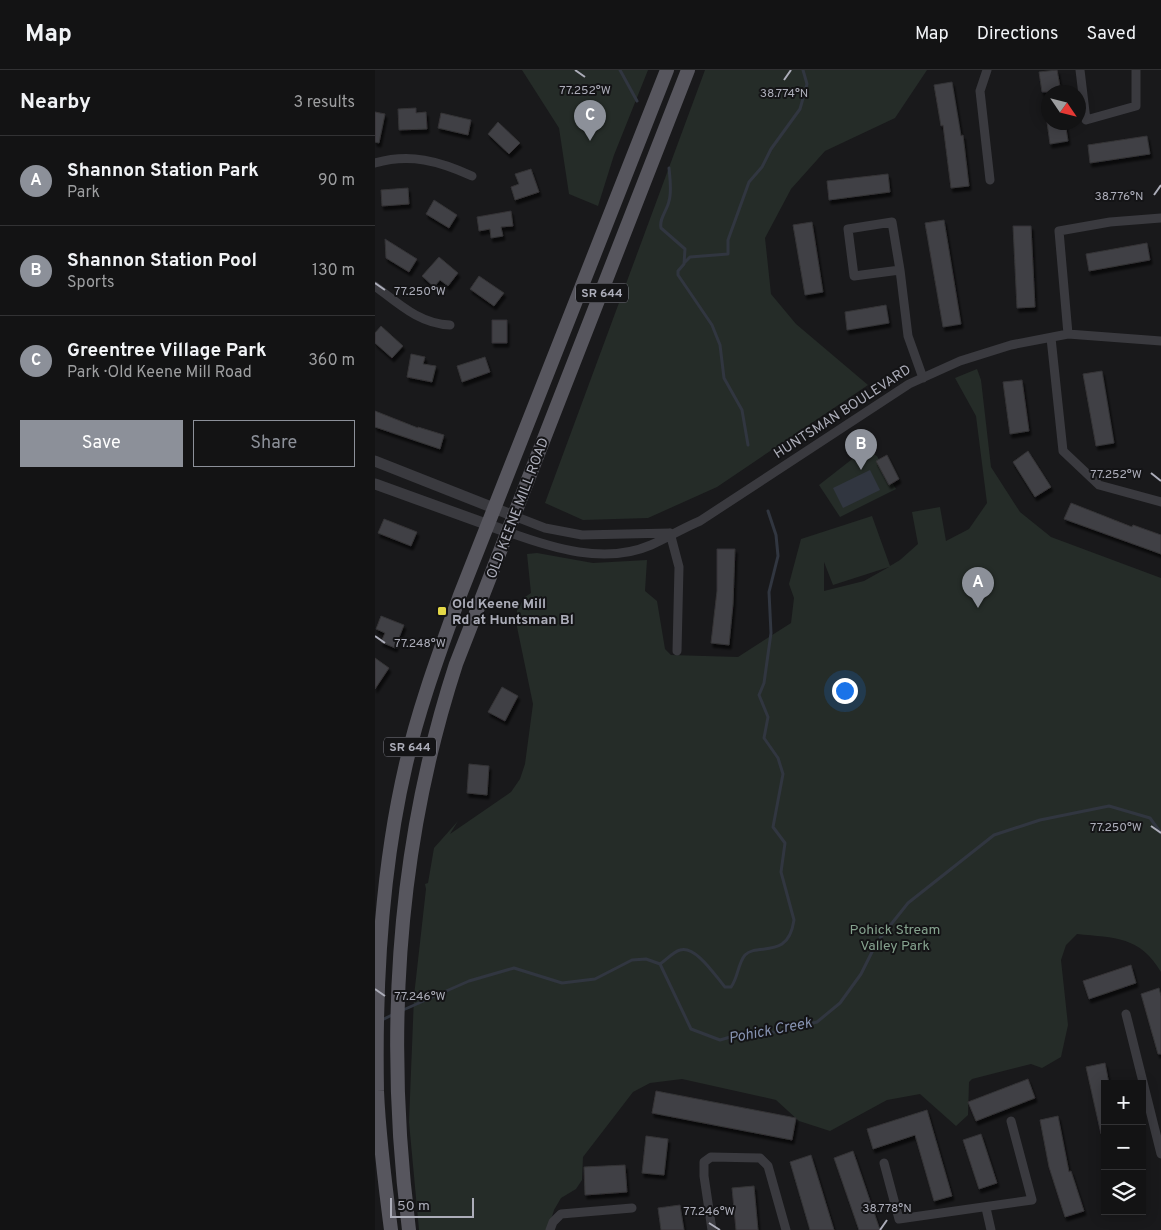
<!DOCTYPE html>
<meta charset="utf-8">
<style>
:root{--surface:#131314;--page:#1c1c1d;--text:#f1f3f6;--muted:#9d9ea0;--line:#323234;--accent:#8c9099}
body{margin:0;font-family:Overpass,sans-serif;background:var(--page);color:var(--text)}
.controls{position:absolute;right:15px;bottom:15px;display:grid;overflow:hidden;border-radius:0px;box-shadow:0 2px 12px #0003}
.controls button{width:45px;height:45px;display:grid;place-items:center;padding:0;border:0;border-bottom:1px solid var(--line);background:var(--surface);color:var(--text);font:25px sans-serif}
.compass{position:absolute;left:666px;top:15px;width:45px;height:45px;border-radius:50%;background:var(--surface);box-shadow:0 2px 12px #0003;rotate:125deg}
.scale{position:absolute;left:15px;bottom:12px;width:84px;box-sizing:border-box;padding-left:5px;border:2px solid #acadb9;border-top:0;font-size:14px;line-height:18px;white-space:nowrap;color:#acadb9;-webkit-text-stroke:4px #141416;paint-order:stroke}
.you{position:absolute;left:469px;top:620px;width:18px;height:18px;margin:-12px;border:4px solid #fff;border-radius:50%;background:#1a73e8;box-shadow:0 0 0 8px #1a73e833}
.badge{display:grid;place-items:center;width:32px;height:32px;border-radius:50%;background:var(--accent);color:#fff;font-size:16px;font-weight:700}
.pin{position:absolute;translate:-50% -41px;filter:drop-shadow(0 1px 2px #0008)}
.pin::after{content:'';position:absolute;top:26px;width:18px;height:15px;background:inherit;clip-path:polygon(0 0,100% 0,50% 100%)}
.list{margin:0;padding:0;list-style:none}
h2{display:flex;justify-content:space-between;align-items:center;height:65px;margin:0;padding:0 20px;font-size:21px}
h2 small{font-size:16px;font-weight:400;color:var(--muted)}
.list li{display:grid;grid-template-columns:32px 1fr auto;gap:15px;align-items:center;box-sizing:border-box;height:90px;padding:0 20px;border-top:1px solid var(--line)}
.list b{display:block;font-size:19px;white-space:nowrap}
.list p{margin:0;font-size:16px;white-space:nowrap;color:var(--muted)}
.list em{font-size:16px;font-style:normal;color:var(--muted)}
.actions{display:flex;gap:10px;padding:15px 20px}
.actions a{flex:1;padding:11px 0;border:1px solid var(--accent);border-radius:0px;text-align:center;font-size:18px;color:var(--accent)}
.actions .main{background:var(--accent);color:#fff}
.icon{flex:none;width:28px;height:28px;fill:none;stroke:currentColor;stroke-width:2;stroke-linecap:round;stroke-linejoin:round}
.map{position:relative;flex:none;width:786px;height:1160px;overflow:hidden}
header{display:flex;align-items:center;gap:30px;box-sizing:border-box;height:70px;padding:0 25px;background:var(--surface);border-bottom:1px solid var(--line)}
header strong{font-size:24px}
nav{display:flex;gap:28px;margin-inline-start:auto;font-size:18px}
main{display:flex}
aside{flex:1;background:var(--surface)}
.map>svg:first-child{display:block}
.green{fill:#252c28;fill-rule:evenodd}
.water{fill:#313640}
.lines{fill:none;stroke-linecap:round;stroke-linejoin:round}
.stream{stroke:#313640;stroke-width:3}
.building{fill:#404144;stroke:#343336;filter:url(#shadow)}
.minor{stroke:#3a3a3f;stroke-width:9}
.tertiary{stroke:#3a3a3f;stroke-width:11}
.primary{stroke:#57565e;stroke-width:14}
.ticks{fill:none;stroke:#acadb9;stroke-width:2}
.poi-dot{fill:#e4d847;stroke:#141416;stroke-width:2}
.labels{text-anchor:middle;stroke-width:4;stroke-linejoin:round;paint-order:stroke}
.shield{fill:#141416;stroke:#7e7f88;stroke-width:1}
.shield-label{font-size:12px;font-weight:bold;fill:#acadb9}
.street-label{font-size:14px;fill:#acadb9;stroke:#141416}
.poi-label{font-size:14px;font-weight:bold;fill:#acadb9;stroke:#141416;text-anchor:start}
.park-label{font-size:14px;fill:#85a28e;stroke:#141416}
.water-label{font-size:15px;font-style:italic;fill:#8692b1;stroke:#141416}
.ticks-label{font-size:12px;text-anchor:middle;fill:#acadb9;stroke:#141416;stroke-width:4;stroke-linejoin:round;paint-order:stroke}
</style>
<header>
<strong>Map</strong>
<nav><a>Map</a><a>Directions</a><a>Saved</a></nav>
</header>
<main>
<aside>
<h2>Nearby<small>3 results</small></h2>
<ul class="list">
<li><span class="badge">A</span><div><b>Shannon Station Park</b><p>Park</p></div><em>90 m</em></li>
<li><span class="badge">B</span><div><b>Shannon Station Pool</b><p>Sports</p></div><em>130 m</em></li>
<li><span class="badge">C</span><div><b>Greentree Village Park</b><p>Park · Old Keene Mill Road</p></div><em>360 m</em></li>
</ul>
<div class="actions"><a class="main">Save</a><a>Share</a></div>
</aside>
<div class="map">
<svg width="786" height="1160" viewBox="0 0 786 1160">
<defs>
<filter id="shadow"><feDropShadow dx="2" dy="4" stdDeviation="1" flood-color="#0009"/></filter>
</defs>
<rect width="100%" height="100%" fill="#19191b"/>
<path class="green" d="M147,0H273L239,85L223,136L194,124L184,58Z
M330,0H552L520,48L450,81L416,119L390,168L396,224L421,254L493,315L342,417L273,448L208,450L170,433Z
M602,299L606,310L616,397L645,442L676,467L786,508V902C765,866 740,868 702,864L691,875L686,890L693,955L686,987L667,998L656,994L597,1009L594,1012L593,1045L581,1056L545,1024L512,1030L455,1061L424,1051L401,1030L307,1009L275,1013L258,1022L208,1087L207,1110L201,1119L186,1128L179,1140L173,1160H44L34,1052L39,926L51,819L50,814L53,813L59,778L83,751L75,764L136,722L145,709L150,694L158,634L142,557V540L150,527L156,523L152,484L162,483L218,493L272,490L270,521L282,531L290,579L296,585L363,587L416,553L419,528L414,514L426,469L497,446L515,496L525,490L543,474L537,442L565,437L571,471L594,459L612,433L601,346L580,308ZM449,492L458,515L514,497L489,511L449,521Z
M490,379L502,386L521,419L465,447L444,415Z"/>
<path class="water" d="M495,400L505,420L468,438L458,418Z"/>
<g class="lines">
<path class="stream" d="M245,0L262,31
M294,98C295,109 297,121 294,131C292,141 284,148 286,158L310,179L309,194L303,201V205L337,255L345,275L349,308L367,340L373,375
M310,192L315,187L353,184V170L374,112L387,97L396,79L425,39L432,14L428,0
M285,894C291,890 298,882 305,880C321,875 341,907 350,917H356C363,908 363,893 370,885C383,872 413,891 419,850L406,802L410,773L398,757L408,704L403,688L389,668L393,647L384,625L389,613L396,563L394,522L403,486L401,465L393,441
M28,940L94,911L139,898L187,913L220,909L257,890L271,889L285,894L316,959L345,970L369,963L402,962L442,952L465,933L486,904L502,872L533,833L619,765L665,750L734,736L775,748L786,763
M5,951L17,945"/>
</g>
<path class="building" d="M682,0L686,22H667L664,2Z
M577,12L586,66L588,65L594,116L576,118L568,55L566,56L559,15Z
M41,38V43L51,42L52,59L24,60L23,39Z
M0,42L10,44L4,73L0,72Z
M66,43L96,50L93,65L63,58Z
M123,52L145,73L134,84L113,64Z
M672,52H690L693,71L675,74Z
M772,66L775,84L715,93L713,75Z
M156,99L164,122L140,130L136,117L144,114L140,104Z
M513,104L515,122L454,130L452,111Z
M33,118L34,134L7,136L6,120Z
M59,130L82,145L74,158L51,144Z
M136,141L138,156L126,157L128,166L116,168L115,159L104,161L102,147Z
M569,150L586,254L568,257L550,153Z
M437,152L448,222L430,225L418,155Z
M638,156H656L660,237L642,238Z
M10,169L42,189L34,202L11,188Z
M772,173L775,190L714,201L711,184Z
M64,187L83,203L73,216L65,210L59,217L47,206Z
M104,206L129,223L119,236L95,219Z
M511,235L514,253L472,260L470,242Z
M117,250H132V273H117Z
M6,256L28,276L17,288L0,273V263Z
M36,284L50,287L48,294L61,296L57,312L32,307Z
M110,287L115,302L87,312L82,296Z
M727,301L739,373L721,376L708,304Z
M647,310L654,361L635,364L628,312Z
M0,341L43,358V357L69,365L65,379L0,357Z
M653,381L676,417L660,427L638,392Z
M512,385L524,409L514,415L501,391Z
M696,433L757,457L758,455L786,465V484L689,449Z
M9,449L42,462L36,476L3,463Z
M342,479H360L358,534L354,575L336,573L342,521Z
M6,546L29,555L20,578L6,572L10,563L1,559Z
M0,588L14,598L0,619Z
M127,617L143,626L130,651L113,642Z
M94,694L114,696L112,725L92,723Z
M756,895L761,913L714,929L708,911Z
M784,918L786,926V984H783L766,924Z
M730,993L734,1014H730V1064H726L711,997Z
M653,1009L660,1028L601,1051L593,1032Z
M281,1021L421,1048L417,1070L277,1043Z
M552,1040L577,1126L559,1131L540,1065L498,1079L492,1059Z
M683,1046L694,1102L696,1101L709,1141L690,1147L674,1097L665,1050Z
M606,1064L622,1113L604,1119L588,1070Z
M271,1066L293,1069L289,1105L267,1103Z
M478,1081L505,1160H484L459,1088Z
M436,1085L459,1160H435L415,1092Z
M250,1095L252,1122L210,1125L209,1097Z
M379,1116L383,1160H361L357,1118Z
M305,1135L309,1160H286L283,1138Z"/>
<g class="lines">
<path class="minor" d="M612,0L605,21L615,110
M705,0L711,50L761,36V0
M0,93C35,83 64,91 97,106
M517,152L525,200L479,206L473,159Z
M525,200L533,266L548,308
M0,216C24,234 45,254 75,255
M693,264L684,161L735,152L786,148
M676,268L688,381L724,415L786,432
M139,446L170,458L207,465L295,463
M133,462C177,478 230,495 276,475C292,468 308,458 325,451L534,314L585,291L636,275L693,264L786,271
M295,463L304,497L302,581
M751,944L786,1084
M509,1093L524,1149L657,1130L636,1051
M611,1138L616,1160
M175,1160L178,1152L186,1144L257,1138
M337,1160L329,1106V1092L336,1087L385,1088L393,1096L411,1160"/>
<path class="tertiary" d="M0,391L139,446
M0,414L133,462"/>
<path class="primary" d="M16,1160C10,1114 4,1068 2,1021C0,912 6,801 31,694C44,637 65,581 85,525L292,0
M34,1160C10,969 21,778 81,594L313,0"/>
</g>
<path class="ticks" d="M200,0L210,7M409,10L416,0M779,125L786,115M0,213L10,220M776,403L786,411M0,566L10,573M776,756L786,763M0,919L10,926M334,1153L345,1160M505,1160L512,1150"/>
<rect class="poi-dot" x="62" y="536" width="10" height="10" rx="2.5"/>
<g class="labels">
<g class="shield">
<rect x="201" y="213.5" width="52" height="19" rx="4"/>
<rect x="9" y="667.5" width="52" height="19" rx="4"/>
</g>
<g class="shield-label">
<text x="227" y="227">SR 644</text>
<text x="35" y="681">SR 644</text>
</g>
<g class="street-label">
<text transform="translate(467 341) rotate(-33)" y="5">HUNTSMAN BOULEVARD</text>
<text transform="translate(142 438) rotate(-69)" y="5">OLD KEENE MILL ROAD</text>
</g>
<g class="poi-label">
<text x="77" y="538">Old Keene Mill<tspan x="77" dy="16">Rd at Huntsman Bl</tspan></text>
</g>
<g class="park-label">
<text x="520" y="864">Pohick Stream<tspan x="520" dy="16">Valley Park</tspan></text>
</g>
<g class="water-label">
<text transform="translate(395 960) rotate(-11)" y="5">Pohick Creek</text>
</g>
</g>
<g class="ticks-label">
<text x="210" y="24">77.252°W</text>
<text x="409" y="27">38.774°N</text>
<text x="744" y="130">38.776°N</text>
<text x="45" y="225">77.250°W</text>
<text x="741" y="408">77.252°W</text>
<text x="45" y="577">77.248°W</text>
<text x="741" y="761">77.250°W</text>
<text x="45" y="930">77.246°W</text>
<text x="512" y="1142">38.778°N</text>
<text x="334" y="1145">77.246°W</text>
</g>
</svg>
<div class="controls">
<button>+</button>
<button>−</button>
<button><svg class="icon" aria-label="layers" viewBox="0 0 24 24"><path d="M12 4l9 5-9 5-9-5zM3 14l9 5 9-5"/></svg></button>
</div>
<svg class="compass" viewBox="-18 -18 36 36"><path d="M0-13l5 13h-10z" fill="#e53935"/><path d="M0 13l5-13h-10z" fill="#9d9ea0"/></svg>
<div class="scale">50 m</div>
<div class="you"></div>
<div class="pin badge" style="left:603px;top:538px">A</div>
<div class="pin badge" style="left:486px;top:400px">B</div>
<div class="pin badge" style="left:215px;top:71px">C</div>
</div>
</main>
